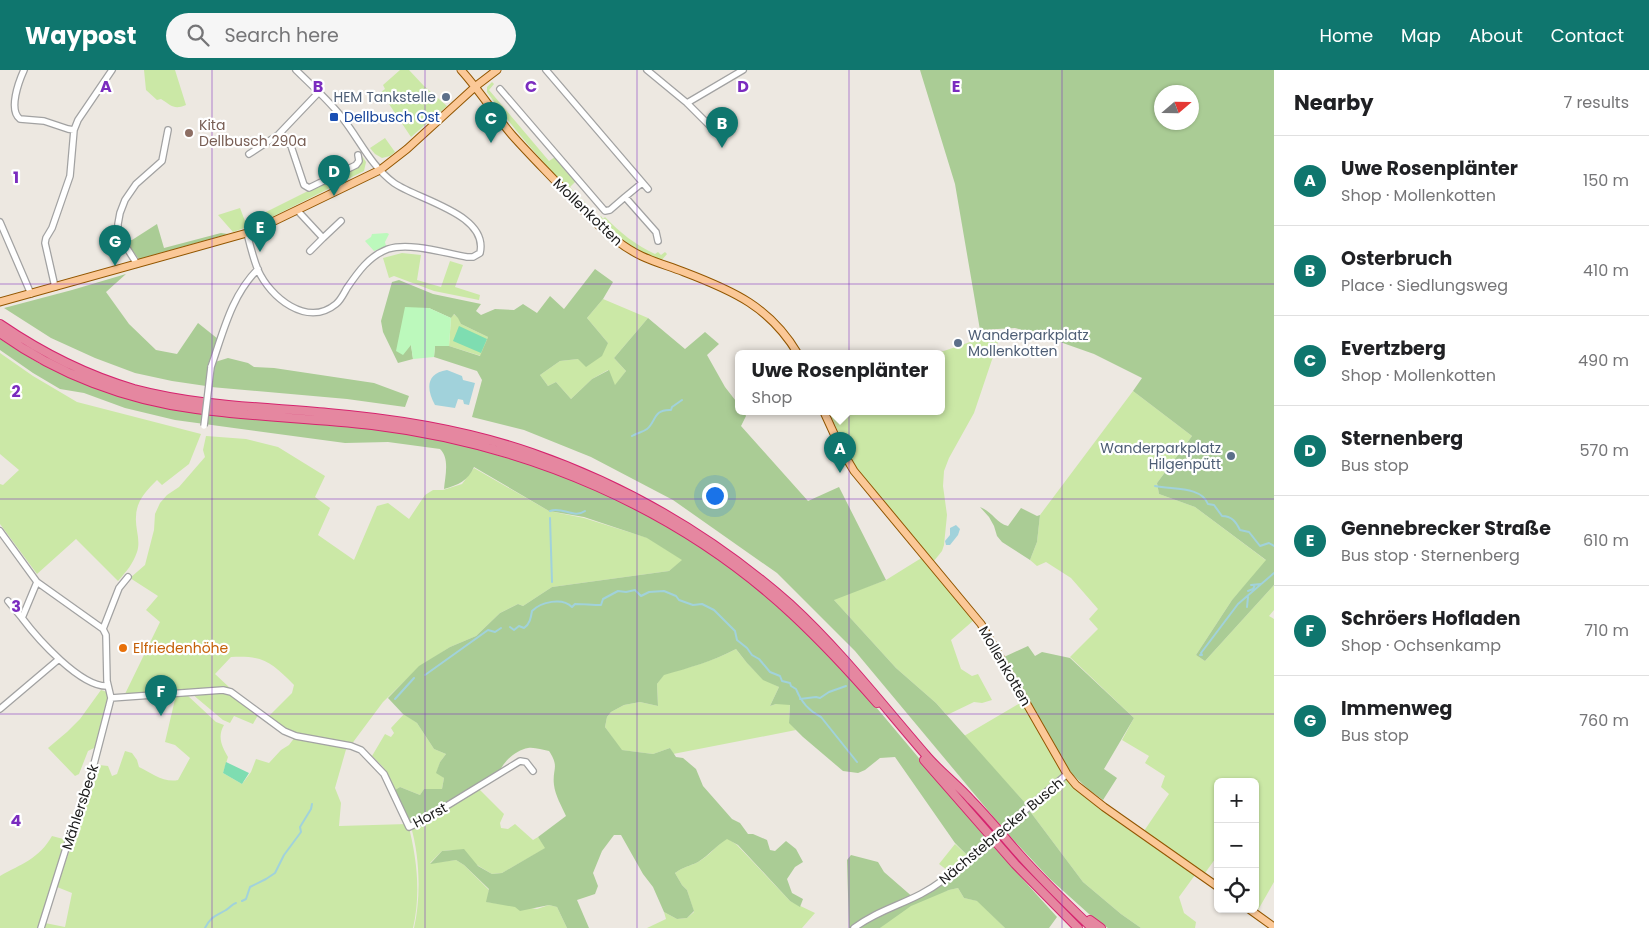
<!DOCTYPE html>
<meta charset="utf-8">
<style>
:root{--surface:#fff;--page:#f6f6f6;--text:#202124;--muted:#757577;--line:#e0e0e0;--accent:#0f766e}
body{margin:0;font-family:Poppins,sans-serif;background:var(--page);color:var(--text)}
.controls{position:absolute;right:15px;bottom:15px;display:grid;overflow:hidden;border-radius:8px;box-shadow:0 1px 4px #0004}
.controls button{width:45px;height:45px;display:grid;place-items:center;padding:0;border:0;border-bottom:1px solid var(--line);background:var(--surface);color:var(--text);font:25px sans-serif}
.compass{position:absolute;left:1154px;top:15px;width:45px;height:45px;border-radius:50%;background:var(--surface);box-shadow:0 1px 4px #0004;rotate:70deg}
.you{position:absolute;left:714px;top:425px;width:18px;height:18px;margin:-12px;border:4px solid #fff;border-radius:50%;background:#1a73e8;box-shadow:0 0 0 8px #1a73e833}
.badge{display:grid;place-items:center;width:32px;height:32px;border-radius:50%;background:var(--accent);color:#fff;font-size:16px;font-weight:700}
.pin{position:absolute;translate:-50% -41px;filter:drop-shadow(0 1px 2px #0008)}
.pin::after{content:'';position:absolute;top:26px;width:18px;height:15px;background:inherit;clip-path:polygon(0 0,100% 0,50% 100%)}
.popup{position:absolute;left:735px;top:280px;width:210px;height:65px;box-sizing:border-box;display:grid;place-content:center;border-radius:8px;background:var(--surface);filter:drop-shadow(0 1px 4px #0005);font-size:16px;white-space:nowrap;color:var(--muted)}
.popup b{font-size:19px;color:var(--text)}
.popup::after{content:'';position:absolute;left:50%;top:100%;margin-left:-10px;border:10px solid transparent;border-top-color:var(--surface)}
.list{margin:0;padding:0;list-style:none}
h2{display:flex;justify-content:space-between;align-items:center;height:65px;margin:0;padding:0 20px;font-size:21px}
h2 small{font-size:16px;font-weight:400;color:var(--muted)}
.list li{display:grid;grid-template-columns:32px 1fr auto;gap:15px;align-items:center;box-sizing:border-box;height:90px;padding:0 20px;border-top:1px solid var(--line)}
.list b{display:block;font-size:19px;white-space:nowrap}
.list p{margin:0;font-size:16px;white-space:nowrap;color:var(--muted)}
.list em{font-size:16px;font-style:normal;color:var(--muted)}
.icon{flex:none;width:28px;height:28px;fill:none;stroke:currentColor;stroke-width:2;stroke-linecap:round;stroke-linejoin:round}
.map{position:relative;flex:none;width:1274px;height:858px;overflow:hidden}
header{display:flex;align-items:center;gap:30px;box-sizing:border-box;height:70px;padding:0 25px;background:var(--accent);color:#fff}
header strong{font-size:24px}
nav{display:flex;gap:28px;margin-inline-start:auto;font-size:18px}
.search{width:350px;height:45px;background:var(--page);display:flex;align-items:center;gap:12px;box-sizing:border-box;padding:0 18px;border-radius:28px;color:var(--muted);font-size:19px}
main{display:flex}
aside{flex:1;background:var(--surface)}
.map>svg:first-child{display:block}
.grass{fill:#cbe8a6}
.forest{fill:#aacc95;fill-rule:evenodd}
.park{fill:#bcf9bc}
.pitch{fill:#7eddb1}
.water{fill:#a1d2db}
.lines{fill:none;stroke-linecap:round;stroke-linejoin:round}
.stream{stroke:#a1d2db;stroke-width:2}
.minor-casing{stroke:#a2a2a2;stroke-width:8}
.major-casing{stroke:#925601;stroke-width:9}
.highway-casing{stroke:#d5246e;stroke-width:10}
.minor{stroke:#fff;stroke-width:5.5}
.major{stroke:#fbc897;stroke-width:7}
.highway{stroke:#e587a0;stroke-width:8}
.minor-bridge-casing{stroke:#a2a2a2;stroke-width:8;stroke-linecap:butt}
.minor-bridge{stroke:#fff;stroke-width:5.5}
.grid{fill:none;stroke:#7b2cbf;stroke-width:1;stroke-opacity:0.55}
.service-dot{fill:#5c6f8a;stroke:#fff;stroke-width:2}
.transit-dot{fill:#1a4fb4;stroke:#fff;stroke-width:2}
.education-dot{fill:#8d6e63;stroke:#fff;stroke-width:2}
.food-dot{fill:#e8710a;stroke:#fff;stroke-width:2}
.labels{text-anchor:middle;stroke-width:4.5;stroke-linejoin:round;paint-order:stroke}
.service-label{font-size:14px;fill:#4e5e75;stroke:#fff;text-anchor:end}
.transit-label{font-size:14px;fill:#164399;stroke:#fff;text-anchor:start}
.education-label{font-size:14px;fill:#785e54;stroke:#fff;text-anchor:start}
.street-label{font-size:14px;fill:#1b1b1b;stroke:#fff}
.food-label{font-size:14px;fill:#c56008;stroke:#fff;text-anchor:start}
.grid-label{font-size:16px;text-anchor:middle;font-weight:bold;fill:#7b2cbf;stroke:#fff;stroke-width:4.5;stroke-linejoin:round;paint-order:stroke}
</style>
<header>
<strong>Waypost</strong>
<div class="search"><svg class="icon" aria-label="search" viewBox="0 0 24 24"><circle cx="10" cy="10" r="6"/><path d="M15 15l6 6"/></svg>Search here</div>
<nav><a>Home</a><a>Map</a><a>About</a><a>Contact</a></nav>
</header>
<main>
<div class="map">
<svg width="1274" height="858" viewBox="0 0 1274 858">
<rect width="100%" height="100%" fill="#ede8e1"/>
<path class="grass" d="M144,0H175L186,35C174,40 172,36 161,29L157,30L146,20Z
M400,0H409L424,16L447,36L411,67L381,22L385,19L383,15Z
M492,12L494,14L489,20L549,91L555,87L576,111L570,117L598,146L596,147C557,108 519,68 487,22V17Z
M385,68L395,82L390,86L382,88L375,84L370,78Z
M360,83L366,92L364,101L266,150L264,143L356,97L361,85Z
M240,138L245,151L260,144L262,152L233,162L218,145Z
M601,146L603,149L605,147C620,163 636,175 655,184L658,182L661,185L665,182L667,184L661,191C637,183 616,167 598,149Z
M402,183L421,185L417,210L441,217L450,191L463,195L455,217L480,225L479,230L434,221L394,206L389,208L383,188Z
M603,229L648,248L614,288L626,301L615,316L608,300L592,309L571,329L556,312L548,316L540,305L560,291L578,289L608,273L587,248Z
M453,244L459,248L461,254L488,267L481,286L449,276L451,248Z
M1001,263L974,343L949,388L944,401L943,416L947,445L944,475L942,481L934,491L853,394L829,342H941V284H935L976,270L975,266Z
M0,283L33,306L77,332L201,364L189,394L162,415L157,410C147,420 136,431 136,447C135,459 141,470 137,482C133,494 126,502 118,511L76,469L37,504L0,454V414L3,415L19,400L0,384Z
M1133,321L1192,366L1157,413L1159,424L1195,437L1267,491L1232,530L1196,585L1205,591L1274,515V540L1269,546L1274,549V812L1258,840L1255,834V712H1218V785L1205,803L1144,761L1169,724L1161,717L1165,706L1145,693L1149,686L1122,670L1134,648L1070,587L1098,559L1089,549L1098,539L1071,508L1046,492L1037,496L1030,490L1037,472L1040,445Z
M206,366L246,369L278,377L325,406L315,427L330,438L318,465L354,490L377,436L388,433L409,449L425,425L433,420H443L462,414L474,398L549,441L584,448L648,468L683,490L669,501L552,517L523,536L518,534L500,543L476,566L450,577L419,597L383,632L351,675L294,664L267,648L292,623L294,615C272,593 264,585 231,587L215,604L230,618L125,624L160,552L146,540L158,526L130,508L145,495L154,460L155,444L160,433L167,425L179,417L205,387L203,380Z
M923,487L974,550L951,570L961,599L972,606L978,604L992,630L982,633L974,632L947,645L936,633L896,598L833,529L886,510Z
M736,579C750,597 758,607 779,617L770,636L776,634H790L789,652L796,660L673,684L670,678L653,684L621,680L605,657L607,647L611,642L624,635L640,632L658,636L657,614L664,604C689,598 713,591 736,579Z
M101,620L107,622L109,629L96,677L88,681L79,704L75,706L48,678L67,662L80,649Z
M228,622L258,645L253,654L234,646L230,653L223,650L192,624Z
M176,625H187L216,652L224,655C217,667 222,677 228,687L223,703L242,714L251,702L256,689L269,693L281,680L289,675L295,667L347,676L335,718L341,733L339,756L408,754C417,788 421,824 413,858H44L45,853L65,857L72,823L57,817L99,695L108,696L112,706L117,704L125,681L132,683L137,690L139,697C151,703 164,713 178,710L190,688L175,675L165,672Z
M1022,632L1064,704L1027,735L964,666Z
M404,644L417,653L434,679L446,684L440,692L437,702L444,708L442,719H424L420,725L400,717L395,720L383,697L372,686L385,664L391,667L394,663L391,658Z
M1066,709L1122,755L1195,805L1179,827L1184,843L1196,852L1195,858H1141L1121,844L1083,812L1029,740Z
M478,718L504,744L500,753L501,758L508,759L515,754L533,770L538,767L546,778L502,803L492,804L452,780L442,781L430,793L456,790L464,795L489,820L487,832L537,839L549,835L557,837L567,858H414C421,828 420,787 411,757Z
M52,766L67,770L38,858H0V806C21,794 39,789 52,766Z
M727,768L737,775L790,831L815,843L802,858H647L666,849L664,842L677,849L687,848L694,842L687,820L682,815L675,803C683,797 690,796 698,792C709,786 716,776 727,768Z
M955,774L968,786L951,803L939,794Z
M958,818L964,828L978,831L1005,858H880C898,840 933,822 958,818Z"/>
<path class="forest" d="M920,0H1274V515L1205,591L1196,585L1232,530L1266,490L1195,437L1159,424L1157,413L1192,366L1133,321L1142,308L1094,284L1043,266L1015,258L980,260L955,114ZM1162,22H1192V52H1162Z
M157,154L164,178L221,163L228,164L139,189L124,170H132Z
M595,199L613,212L603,229L587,248L608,273L602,286L586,297L578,289L560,291L540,305L548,316L556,312L571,329L592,309L609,300L615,315L626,301L614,288L648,248L685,279L705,262L719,274L707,285L725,317L739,335V342H744L746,346L741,356L808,431L839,417L886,510L834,530L896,598L936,633L1027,735L1001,756L855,581L777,503L673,430L591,387L524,360L472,347L482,310L477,301L434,287L435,276H449L480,286L488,267L461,254L458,248L454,244L451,248L429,238H417L411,275L413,289L398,293L383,262L381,251L392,212L399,210L433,224L481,234L476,241L481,245L495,239L514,240L523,234L537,243L550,226L564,239Z
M126,204L106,222L129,254L156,280L177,284L198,253L218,269L208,295L206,316L172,311L135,303L95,288L51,268L4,238L72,220Z
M0,269L40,294H46L131,329L395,360L437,368L557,402L603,422L682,462L762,520L820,574L865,624L987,769L968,786L955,773L895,687L880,688L865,700L858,703L843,701L803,667L789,653L790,635L776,634L770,636L779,617L763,610L747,593L736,579C713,591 689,598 664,605L657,614L658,636L640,632L624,635L611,642L607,647L605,657L622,680L653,684L670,678L676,687L683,688L696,699L703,716L732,749L740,753L748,764H753L767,770L770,780L775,781L786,771L796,779L803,792L795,797L787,809L792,823L803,829L800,837L790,831L738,775L727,769C716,776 709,785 698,792C690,796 683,797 675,803L682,815L687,820L694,841L687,848L677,849L664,842L653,817L643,804L621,765H614L602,781L593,803L598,816L595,824L577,830L589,858H567L557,837L549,835L520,841L515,837L486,832L489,819L464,795L456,790L430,794L442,781L464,779L478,796L492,804L502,803L545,778L538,767L566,746C562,737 555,725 554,715C552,698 560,698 549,681C542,680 535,677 528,678C516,680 502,692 499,704L411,755L395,720L400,717L420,725L424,719H442L444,708L436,703L440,692L446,684L434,679L417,653L403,644L388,628L419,596L450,577L476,566L500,543L518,534L523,536L552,517L669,501L682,490L647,468L584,447L549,441L474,397C468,411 458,415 444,419C445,407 450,388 440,379L388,372L345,373L175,350L125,338L84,323L60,319L33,303L0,280Z
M228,288L248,293L254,297L274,298L374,313L409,326L405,337L347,329L211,317L215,292Z
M980,437C993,442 996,453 1008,456L1021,438L1037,446L1040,445L1037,472L1030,490L1002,472L997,466L994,456L989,447Z
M1028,576L1035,586L1042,582L1070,588L1134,648L1104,699L1117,708L1103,730L1089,720L1071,703L1004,587Z
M1029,740L1083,812L1121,844L1141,858H1108L1099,853L1050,809L1006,762Z
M991,774L1057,847L1049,858H1005L977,831L964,828L958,818L949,820L911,836L880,858H849L847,790L851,785L878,792L884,802L915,829L943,815Z"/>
<path class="park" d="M387,163L389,164L385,172L386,176L374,181L365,171L371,167L372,164Z
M405,237L429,238L451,248L449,276H435L434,287L413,289L411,275L403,285L396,281Z"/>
<path class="pitch" d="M459,256L487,269L481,283L453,271Z
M226,692L249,703L242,714L223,703Z"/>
<path class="water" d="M447,300L462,306L463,310L475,313L469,335L464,334L463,330L458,329L455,338L435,335C426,319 426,303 447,300Z
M956,455L960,459L958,465L950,475H946L945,471L950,465V458Z"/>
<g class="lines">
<path class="stream" d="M632,366C637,363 643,362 647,359C656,352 653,339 671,340L672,337L682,330
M1155,416C1172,420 1201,416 1208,434L1214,435L1222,446C1232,446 1236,452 1240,460L1249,462L1260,476L1269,473L1274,476
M550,441C562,436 574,449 585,441
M550,448L552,512
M1251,515L1261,514
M1248,521L1253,519L1255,515
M1247,537L1248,527
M510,557L514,560L519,556L524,558C530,554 531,547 532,541C541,532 562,527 572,537L575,534C584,534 592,535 601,535L603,529L618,521L626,522L635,520L641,526L649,522L664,521L676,526L679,530L693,535L702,534L714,540L735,561L737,570L747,578L752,585L759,589L770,602L780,606L782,611L790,613L791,616L796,619C801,632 809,641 821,647L857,692
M1200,585H1202L1201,583L1238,534L1274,503
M425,605L488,560L495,562L501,558
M395,629L414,608
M800,629L816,627L820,628L829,622L846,616
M242,831L246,829L250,817L266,809L275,803L284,785L301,762L300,757L311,739L312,734
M205,858C211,846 216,846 226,840C230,838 232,834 236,833"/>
<defs>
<path id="minor" d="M24,0C19,11 8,40 20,49L44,51L68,59L74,60
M546,0L648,119
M647,0L687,33L719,65
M500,19L605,141L610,140L625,127
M687,33L743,0
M278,65L291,76L304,115L309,118L356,95L359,91L358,85
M249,84L278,65L319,22
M642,113L625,127L656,162L658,171
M297,140L323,168L341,151
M0,152L31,224
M247,163C250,175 253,188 258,200C270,227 307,258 336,234C341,230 344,223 347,218C358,202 369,186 388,179C410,172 444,183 467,187H473L480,183C489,144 418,130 394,113C372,97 360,71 344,50C330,31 312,16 296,0
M310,181L323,168
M137,194L118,164V154L120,143L125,130L136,114L162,91L168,60
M55,217L45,173L46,168L52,158L70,106L74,60L78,50L112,0
M211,297C223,263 231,226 258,199
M0,461L37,512L103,559
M37,512L22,548C37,568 81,618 108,616
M8,531L22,548
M111,628L223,620L231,622L284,661L296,666L351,676L361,680L384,704L409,757L422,751L520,691L526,692L533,701
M0,639L59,589
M1022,743L1067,704
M41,858L67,775L88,717L109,636L111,628L107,611L106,565L103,559L119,518L128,507
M854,858C875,842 898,836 921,824C940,814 955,801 972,787"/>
<path id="major" d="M461,0C480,21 494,44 512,65C528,83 545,100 562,118C579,136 596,155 616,170C640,189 658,192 684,202C734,221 770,237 798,284
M0,232L247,163L266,155L380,100L407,79L476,16L497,0
M824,342L841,379L854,401L981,554L1067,704L1076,715L1104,737L1218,817
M1249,839L1274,857"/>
<path id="highway" d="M0,254C41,282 86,305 134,319C198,336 263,337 328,343C398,349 466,360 532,383C627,416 715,468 790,534C840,580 881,633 925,684C939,701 957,714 971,730C988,747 1003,766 1019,784C1042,810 1067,834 1092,858
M0,263C57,304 126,330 196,339C254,347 313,348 372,355C527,374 677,437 792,544C822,572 850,602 877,633
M924,690L1015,794L1078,858
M1090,850L1101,858"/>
</defs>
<use href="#minor" class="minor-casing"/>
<use href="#major" class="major-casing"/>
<use href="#highway" class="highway-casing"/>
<use href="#minor" class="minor"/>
<use href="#major" class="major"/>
<use href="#highway" class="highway"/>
<defs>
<path id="minor-bridge" d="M204,356L211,297
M972,787L1022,743"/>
</defs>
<use href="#minor-bridge" class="minor-bridge-casing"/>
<use href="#minor-bridge" class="minor-bridge"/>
</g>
<path class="grid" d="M212,0V858M425,0V858M637,0V858M849,0V858M1062,0V858M0,214H1274M0,429H1274M0,644H1274"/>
<g class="service-dot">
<circle cx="446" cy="27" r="5"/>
<circle cx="958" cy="273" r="5"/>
<circle cx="1231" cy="386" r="5"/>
</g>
<rect class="transit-dot" x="329" y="42" width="10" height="10" rx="2.5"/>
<circle class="education-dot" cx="189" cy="63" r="5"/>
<circle class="food-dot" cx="123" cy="578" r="5"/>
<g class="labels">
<g class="service-label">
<text x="436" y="32">HEM Tankstelle</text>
<text x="968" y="270" text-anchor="start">Wanderparkplatz<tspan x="968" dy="16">Mollenkotten</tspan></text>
<text x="1221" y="383">Wanderparkplatz<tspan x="1221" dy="16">Hilgenpütt</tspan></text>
</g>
<g class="transit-label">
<text x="344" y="52">Dellbusch Ost</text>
</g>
<g class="education-label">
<text x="199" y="60">Kita<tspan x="199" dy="16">Dellbusch 290a</tspan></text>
</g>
<g class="street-label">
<text transform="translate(588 142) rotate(44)" y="5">Mollenkotten</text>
<text transform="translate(1005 596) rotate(60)" y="5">Mollenkotten</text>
<text transform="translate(80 737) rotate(-72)" y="5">Mählersbeck</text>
<text transform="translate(430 745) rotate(-28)" y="5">Horst</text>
<text transform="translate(1001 761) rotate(-40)" y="5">Nächstebrecker Busch</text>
</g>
<g class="food-label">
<text x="133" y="583">Elfriedenhöhe</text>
</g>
</g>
<g class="grid-label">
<text x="106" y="22">A</text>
<text x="318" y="22">B</text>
<text x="531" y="22">C</text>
<text x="743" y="22">D</text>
<text x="956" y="22">E</text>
<text x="16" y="113">1</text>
<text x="16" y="327">2</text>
<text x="16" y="542">3</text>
<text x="16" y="756">4</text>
</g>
</svg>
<div class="controls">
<button>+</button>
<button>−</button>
<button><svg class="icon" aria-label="locate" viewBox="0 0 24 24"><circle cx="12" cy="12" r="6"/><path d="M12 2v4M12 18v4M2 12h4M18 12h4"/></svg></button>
</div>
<svg class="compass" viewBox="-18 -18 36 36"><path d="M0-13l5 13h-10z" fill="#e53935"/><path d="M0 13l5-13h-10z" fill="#757577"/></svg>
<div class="you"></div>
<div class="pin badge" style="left:840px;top:403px">A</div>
<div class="popup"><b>Uwe Rosenplänter</b>Shop</div>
<div class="pin badge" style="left:722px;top:78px">B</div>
<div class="pin badge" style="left:491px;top:73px">C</div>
<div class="pin badge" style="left:334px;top:126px">D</div>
<div class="pin badge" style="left:260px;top:182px">E</div>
<div class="pin badge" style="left:161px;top:646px">F</div>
<div class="pin badge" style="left:115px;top:196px">G</div>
</div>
<aside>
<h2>Nearby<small>7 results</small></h2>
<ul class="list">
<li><span class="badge">A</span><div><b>Uwe Rosenplänter</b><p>Shop · Mollenkotten</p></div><em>150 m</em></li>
<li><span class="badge">B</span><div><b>Osterbruch</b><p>Place · Siedlungsweg</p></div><em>410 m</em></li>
<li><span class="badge">C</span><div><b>Evertzberg</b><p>Shop · Mollenkotten</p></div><em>490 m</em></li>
<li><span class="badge">D</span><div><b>Sternenberg</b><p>Bus stop</p></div><em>570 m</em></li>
<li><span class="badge">E</span><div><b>Gennebrecker Straße</b><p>Bus stop · Sternenberg</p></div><em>610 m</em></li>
<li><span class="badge">F</span><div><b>Schröers Hofladen</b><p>Shop · Ochsenkamp</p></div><em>710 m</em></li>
<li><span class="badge">G</span><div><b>Immenweg</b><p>Bus stop</p></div><em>760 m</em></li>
</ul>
</aside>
</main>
